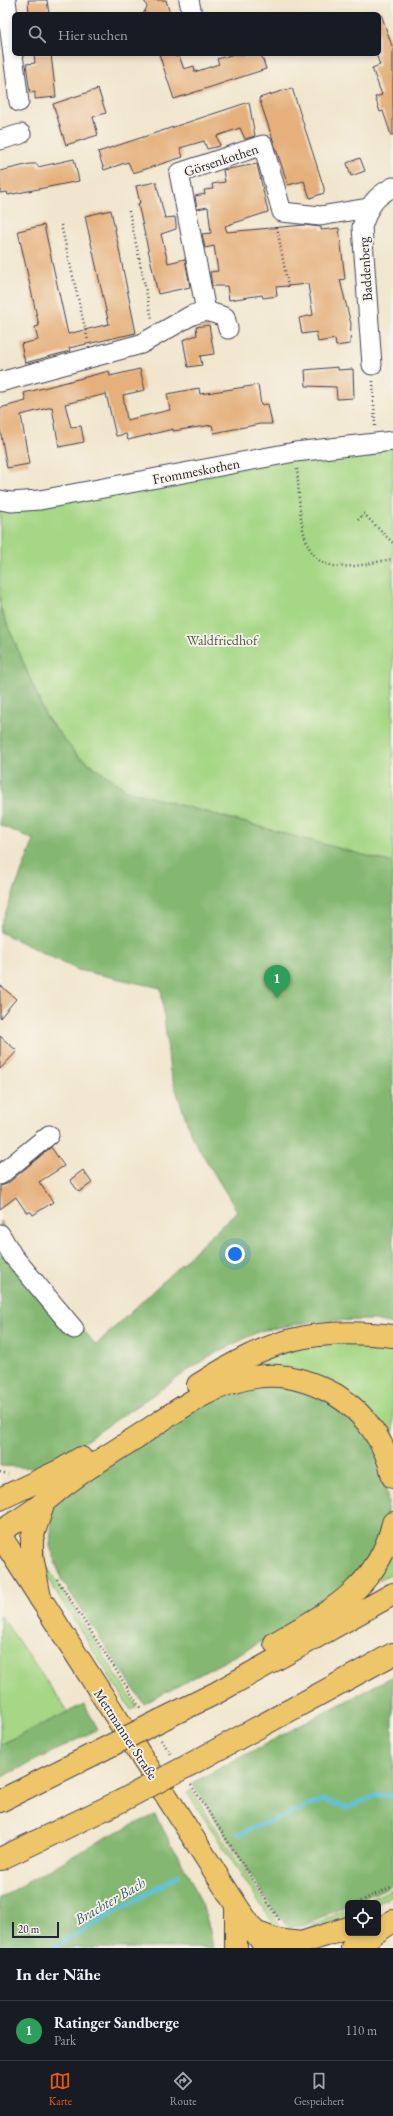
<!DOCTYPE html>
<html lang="de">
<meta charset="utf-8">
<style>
:root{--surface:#171b24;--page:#242831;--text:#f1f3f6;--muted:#9ea1a6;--line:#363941;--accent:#ea580c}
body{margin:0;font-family:"EB Garamond",serif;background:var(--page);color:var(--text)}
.controls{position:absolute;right:12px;bottom:12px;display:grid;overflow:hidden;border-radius:6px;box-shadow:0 2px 6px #0003}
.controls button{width:36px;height:36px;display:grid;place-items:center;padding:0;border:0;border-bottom:1px solid var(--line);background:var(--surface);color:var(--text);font:20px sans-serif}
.scale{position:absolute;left:12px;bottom:10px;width:47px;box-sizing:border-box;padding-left:4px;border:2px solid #22223b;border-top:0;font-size:11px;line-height:14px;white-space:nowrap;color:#22223b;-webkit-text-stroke:3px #f7f3e8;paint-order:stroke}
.you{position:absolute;left:235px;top:1254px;width:14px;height:14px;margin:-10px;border:3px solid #fff;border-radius:50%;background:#1a73e8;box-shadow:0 0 0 6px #1a73e833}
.badge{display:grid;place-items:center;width:26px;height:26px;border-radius:50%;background:var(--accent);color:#fff;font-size:13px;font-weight:700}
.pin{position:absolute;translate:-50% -33px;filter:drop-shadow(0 1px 2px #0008)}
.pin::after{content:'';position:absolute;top:21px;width:14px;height:12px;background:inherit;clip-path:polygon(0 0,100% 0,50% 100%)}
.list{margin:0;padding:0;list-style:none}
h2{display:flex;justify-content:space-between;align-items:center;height:52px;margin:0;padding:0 16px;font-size:17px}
h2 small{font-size:13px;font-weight:400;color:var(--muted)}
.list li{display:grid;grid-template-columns:26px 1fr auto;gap:12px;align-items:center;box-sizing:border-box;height:60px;padding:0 16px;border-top:1px solid var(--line)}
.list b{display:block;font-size:15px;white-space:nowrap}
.list p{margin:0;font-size:13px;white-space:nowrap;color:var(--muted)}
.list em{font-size:13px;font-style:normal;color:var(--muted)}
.icon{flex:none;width:22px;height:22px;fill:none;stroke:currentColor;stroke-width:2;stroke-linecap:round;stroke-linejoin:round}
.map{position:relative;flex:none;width:393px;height:1948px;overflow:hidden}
.search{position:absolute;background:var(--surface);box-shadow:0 2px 6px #0003;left:12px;right:12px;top:12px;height:44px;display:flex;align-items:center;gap:10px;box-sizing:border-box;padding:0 14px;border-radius:6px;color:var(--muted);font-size:15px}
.sheet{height:112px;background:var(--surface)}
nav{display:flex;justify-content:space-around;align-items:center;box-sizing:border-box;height:56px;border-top:1px solid var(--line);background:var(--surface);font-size:11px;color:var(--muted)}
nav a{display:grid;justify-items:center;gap:2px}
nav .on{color:var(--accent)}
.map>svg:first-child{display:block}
.green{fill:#a6d785;stroke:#647c60}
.forest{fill:#84b872;stroke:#536d56}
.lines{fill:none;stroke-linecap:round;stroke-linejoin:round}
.stream{stroke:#5ec3dc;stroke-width:4.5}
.building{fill:#e5b07b}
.minor-casing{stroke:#413f51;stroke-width:21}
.major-casing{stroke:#413f51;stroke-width:24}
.highway-casing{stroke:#413f51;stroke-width:24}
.path{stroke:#413f51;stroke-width:2.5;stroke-dasharray:1 3;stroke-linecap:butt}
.minor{stroke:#fff;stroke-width:19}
.major{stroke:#eec569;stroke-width:22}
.highway{stroke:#eec569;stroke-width:22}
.highway-bridge-casing{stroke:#413f51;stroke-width:24;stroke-linecap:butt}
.highway-bridge{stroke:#eec569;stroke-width:22}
.labels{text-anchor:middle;stroke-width:3.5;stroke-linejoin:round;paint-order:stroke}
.street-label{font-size:14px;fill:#22223b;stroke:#f7f3e8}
.park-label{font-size:14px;fill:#4a5851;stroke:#f7f3e8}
.water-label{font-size:15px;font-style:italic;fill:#375a73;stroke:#f7f3e8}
</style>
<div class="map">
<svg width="393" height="1948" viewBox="0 0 393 1948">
<rect width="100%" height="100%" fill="#f7f3e8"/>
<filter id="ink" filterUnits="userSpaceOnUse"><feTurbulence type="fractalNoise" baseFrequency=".025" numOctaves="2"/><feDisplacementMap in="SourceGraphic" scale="8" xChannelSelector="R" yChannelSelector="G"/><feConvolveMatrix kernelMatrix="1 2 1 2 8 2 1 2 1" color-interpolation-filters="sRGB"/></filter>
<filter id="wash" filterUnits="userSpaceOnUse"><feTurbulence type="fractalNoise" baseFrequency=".012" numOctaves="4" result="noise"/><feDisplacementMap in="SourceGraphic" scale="16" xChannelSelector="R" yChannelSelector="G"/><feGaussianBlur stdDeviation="0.9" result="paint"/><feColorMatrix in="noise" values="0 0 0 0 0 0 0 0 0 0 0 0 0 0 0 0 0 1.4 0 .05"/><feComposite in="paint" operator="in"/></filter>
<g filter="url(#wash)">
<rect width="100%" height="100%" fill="#f1e6cd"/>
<path class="green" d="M393,441V863L128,791L77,755L46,717L0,607V500Z
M312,1341L393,1343V1453L255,1371L247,1362Z
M49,1516L43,1546L45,1564L137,1707L131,1710L44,1573L38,1546Z
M393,1548V1574L376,1581Z
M0,1615L68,1712L0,1745Z
M191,1790L280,1925C288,1930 294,1932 303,1930L348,1909V1916L318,1929L287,1934L275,1926L187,1792Z
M393,1889V1896L377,1903H362Z"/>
<path class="forest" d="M0,607L46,717L77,755L128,791L393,863V1324L374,1320L315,1321L260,1331L208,1357L62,1457L39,1468L0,1466V1221L15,1248L96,1345L237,1211L192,1137L170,1072L161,988L78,970L0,932V927L34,840L0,825Z
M258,1383L318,1393L348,1412L378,1451L385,1478L388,1504L384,1534L370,1566L331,1605L144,1704L61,1579L50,1546L53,1506L111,1461L201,1402Z
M393,1676V1885L353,1903H348V1905L303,1926L289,1927L276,1914L192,1783Z
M84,1704L98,1729L0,1778V1745Z
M155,1815C178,1857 207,1899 213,1948H0V1898L106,1837Z"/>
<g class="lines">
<path class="stream" d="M239,1834L323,1800L347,1808L377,1795L393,1796
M52,1948L179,1875"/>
</g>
<g id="blocks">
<path class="building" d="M28,0H47L49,14H29Z
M144,0H166L170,14H143L147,7Z
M379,14H381L393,49V135H391L383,111L380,112L375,97L382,95L372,68L380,65L376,54H379Z
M34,54H51L56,97L35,99V92L30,93L26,64L35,63Z
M159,54H175L176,57L179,56L184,69L194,66L195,72L219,64L217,59L234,54H261L266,69L174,99Z
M292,88L324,188V193L310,198L304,181L288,185L259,98Z
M98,89L106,113L93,117L98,135L66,145L53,104Z
M249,102L255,136L245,139L240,128L217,136L220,146L207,149L204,141L180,148L183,157L133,173L128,162L104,170L98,152Z
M360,158L365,171L351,176L347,163Z
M74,159L79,181L8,195L7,192L0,193V171L30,164H37L38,167Z
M257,164L268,212L225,226L227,232L304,225L321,227V230L339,228L345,279L340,280L351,324L350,344L336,346L335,339L318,342L316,332L302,334L299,318L313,315L308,284L276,287L277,296L263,298L262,295L229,300L227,286H212L210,272L218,271L214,246L205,248L202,234L211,233L208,207L197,209L195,196L205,194L204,190L213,189L212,184L225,182L223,170Z
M156,182L165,218L175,217L176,224V229L161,234L168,263L185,259L190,287L158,294L138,204L140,203L136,186Z
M111,210L136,333L69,348L70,351L25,363L21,344L38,340L35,327L39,326L18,231L44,225L68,334L109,324L85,216Z
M209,325L214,354L200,356L202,365L188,367L183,340L197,335L196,327Z
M338,367V370L353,369L354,398L337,399L336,387L306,386L305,370Z
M140,369L145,390L123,395L127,420L170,410L167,394L199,388L200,394L258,385L261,405L268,404L272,424H260L214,433L212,425L173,431V429L128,440L126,434L116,436L106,394L65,404L71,427L81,426L84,442L59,447L52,407L21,415L29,464L7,468L0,429V408L26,401L24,393L109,371L110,376Z
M0,985L16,999L0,1018Z
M0,1036L17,1051L0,1069Z
M51,1147L64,1166L39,1182L53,1202L33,1215L31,1212H26L16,1197L0,1209V1186L7,1184Z
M83,1170L92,1183L79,1192L70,1180Z"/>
</g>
</g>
<g filter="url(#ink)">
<use href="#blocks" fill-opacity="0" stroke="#413f51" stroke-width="1"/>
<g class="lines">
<defs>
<path id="minor" d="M6,0L19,102
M189,0L192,14
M0,140L21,134
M206,311L179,173L263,145L282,212L320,216L368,208
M372,365L362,227C369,206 374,197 393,187
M0,382L141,344L192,315L206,311L225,317L228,329
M0,500L11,502L40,500L295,452L393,441
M0,1175L49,1135
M0,1234L13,1256L74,1329"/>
<path id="major" d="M0,1535L236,1905L266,1948
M378,1931L393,1921
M255,1932L277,1940L301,1943L348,1928
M352,1948L375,1933"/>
<path id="highway" d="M198,1385C268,1341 309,1326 393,1336
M0,1499L63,1469L81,1458
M0,1532C15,1522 31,1513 45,1501C52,1496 59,1489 66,1484C92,1464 122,1447 149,1429C182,1407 215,1383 255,1377C284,1372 311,1381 336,1395C365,1413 386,1443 393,1477
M40,1598L32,1556V1538L44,1502
M275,1643C327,1613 379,1588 393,1523
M161,1720L216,1693L393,1594
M191,1764L393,1654
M0,1801L92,1755
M0,1859L121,1801
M236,1905V1948"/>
</defs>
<use href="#minor" class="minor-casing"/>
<use href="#major" class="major-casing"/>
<use href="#highway" class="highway-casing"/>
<path class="path" d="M129,211L152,319
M61,225L88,341
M277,227L288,287
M373,381L375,426
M297,469C300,495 297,554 326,564C346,571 373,562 393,559
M358,520L364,514L393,543
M0,1472L8,1474
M57,1579L141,1709
M161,1740L171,1754
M191,1785L280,1921
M357,1903L393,1886"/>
<use href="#minor" class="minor"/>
<use href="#major" class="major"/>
<use href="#highway" class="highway"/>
<defs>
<path id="highway-bridge" d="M92,1755L161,1720
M121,1801L191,1764"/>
</defs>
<use href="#highway-bridge" class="highway-bridge-casing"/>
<use href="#highway-bridge" class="highway-bridge"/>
</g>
</g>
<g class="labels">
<g class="street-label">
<text transform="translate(221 160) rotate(-18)" y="5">Görsenkothen</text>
<text transform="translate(365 269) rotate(-94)" y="5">Baddenberg</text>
<text transform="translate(196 471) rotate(-11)" y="5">Frommeskothen</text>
<text transform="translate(126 1734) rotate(57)" y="5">Mettmanner Straße</text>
</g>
<g class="park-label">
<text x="222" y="645">Waldfriedhof</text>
</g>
<g class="water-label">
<text transform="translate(110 1901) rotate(-30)" y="5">Brachter Bach</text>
</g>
</g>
</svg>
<div class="controls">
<button><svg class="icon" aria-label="locate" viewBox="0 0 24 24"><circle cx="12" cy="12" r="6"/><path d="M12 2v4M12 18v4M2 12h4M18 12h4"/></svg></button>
</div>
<div class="scale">20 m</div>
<div class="you"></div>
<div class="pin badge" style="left:277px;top:998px;background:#2e9e5b">1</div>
<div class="search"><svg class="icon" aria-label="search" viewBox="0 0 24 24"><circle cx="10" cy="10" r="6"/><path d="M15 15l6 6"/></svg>Hier suchen</div>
</div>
<section class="sheet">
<h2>In der Nähe<small></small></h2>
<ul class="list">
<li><span class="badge" style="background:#2e9e5b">1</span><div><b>Ratinger Sandberge</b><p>Park</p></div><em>110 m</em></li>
</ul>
</section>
<nav>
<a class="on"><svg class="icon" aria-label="map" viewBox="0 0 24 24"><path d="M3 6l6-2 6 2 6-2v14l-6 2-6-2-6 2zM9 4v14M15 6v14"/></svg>Karte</a>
<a><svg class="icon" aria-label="directions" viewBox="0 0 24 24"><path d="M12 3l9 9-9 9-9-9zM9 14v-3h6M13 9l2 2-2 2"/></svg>Route</a>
<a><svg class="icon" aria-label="saved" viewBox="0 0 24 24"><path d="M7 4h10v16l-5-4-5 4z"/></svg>Gespeichert</a>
</nav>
